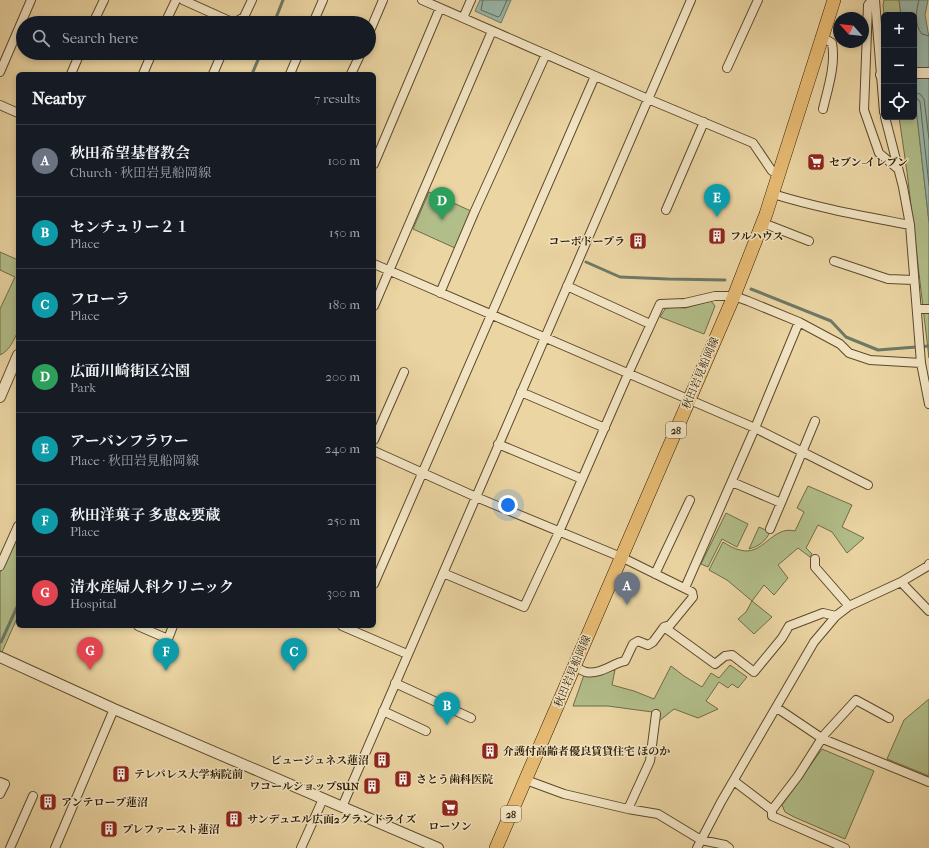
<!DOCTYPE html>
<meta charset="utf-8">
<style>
:root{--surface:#171b24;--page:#20242c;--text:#f1f3f6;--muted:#9ea1a6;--line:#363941;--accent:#c59692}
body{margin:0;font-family:"IM FELL French Canon","Noto Serif JP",serif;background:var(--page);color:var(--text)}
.controls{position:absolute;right:12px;top:12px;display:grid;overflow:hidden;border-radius:6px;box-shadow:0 2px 6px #0003}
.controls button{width:36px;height:36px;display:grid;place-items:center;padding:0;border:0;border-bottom:1px solid var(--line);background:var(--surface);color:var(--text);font:20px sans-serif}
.compass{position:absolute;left:833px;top:12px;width:36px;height:36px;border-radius:50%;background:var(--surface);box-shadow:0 2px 6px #0003;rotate:297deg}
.you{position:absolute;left:508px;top:505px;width:14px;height:14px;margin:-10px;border:3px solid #fff;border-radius:50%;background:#1a73e8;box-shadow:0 0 0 6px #1a73e833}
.badge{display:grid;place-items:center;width:26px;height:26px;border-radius:50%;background:var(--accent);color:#fff;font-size:13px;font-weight:700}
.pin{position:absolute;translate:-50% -33px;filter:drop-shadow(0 1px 2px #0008)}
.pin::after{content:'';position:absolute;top:21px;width:14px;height:12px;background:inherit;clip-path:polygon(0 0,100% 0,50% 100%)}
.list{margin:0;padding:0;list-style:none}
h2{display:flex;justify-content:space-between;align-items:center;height:52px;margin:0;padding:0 16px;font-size:17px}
h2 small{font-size:13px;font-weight:400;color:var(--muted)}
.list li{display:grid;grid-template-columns:26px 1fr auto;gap:12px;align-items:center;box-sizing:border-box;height:72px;padding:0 16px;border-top:1px solid var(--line)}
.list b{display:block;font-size:15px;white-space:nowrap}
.list p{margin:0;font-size:13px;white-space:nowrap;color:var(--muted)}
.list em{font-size:13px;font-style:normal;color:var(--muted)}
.icon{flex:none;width:22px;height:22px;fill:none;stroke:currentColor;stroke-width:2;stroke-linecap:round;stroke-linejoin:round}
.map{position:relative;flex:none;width:929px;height:848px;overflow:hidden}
.search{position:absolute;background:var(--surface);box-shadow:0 2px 6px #0003;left:16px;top:16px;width:360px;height:44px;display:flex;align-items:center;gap:10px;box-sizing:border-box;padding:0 14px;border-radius:22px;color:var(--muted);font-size:15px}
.panel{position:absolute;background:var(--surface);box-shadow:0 2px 6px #0003;left:16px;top:72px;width:360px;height:556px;border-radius:6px}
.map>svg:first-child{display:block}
.green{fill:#b2be8a;stroke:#6f6c47}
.water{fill:#99b8ab;stroke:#6d7968}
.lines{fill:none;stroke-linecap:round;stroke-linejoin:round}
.shore{stroke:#626a58;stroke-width:1}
.stream{stroke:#6d7968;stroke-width:3}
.minor-casing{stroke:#5c4a2c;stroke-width:10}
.tertiary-casing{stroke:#5c4a2c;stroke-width:12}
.primary-casing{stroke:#2c1b04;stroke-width:14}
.minor{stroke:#f2e4c3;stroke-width:8}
.tertiary{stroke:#f2e4c3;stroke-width:10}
.primary{stroke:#e6ba72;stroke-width:13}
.labels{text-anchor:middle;stroke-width:3;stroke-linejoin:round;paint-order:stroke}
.shield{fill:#f2e4c3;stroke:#67573d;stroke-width:1}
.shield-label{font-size:10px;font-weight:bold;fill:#2c1b04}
.poi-label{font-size:11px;font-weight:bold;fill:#2c1b04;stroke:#f2e4c3;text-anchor:start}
.street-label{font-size:11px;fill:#2c1b04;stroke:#f2e4c3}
</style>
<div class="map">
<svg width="929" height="848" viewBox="0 0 929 848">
<rect width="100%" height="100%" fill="#ebd5a3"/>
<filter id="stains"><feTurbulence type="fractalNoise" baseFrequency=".005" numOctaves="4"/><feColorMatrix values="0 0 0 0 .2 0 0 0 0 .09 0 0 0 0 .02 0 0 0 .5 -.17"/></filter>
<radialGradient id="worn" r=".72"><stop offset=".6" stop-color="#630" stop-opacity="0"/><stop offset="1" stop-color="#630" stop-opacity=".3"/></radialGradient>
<path class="green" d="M884,0H899L901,15H884L883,5Z
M914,90L929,222V358L907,172L899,117H914Z
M429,192L471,211L455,248L413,229Z
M0,252L18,260V331C14,340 9,351 0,355V309L15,277L0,270Z
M711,301L715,306L704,334L660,317L665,309L671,307L685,308Z
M808,486L852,505L842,527L864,538L847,553L832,532L818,525L806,548L812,554L810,557L798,548L778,565L788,578L774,595L764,585L752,601L772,617L754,634L738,619L746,612L752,601L727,580L709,570L723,542C728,545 734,549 740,550C763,557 772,525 795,531L804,512L797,508Z
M726,513L748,524L737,547L722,539L708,567L701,564Z
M759,527L770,532C765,542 759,546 749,549Z
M18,531V616L2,652L0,651V573Z
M730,665L747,677L738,688L732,684L728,688L719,682L706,701L718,709L698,718L674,709L659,721L660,713L608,706H573L584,675L615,670L612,685L634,691L654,699L671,666L684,676L702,687L711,673L719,678Z
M929,699V776L887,759L904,720Z
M822,749L874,771L845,839L794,817L785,812L782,805Z"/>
<path class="water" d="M480,0H511L501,23L475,11Z
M899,0H928L925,15L929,37V222L914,90V15H901Z"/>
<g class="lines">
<path class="shore" d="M483,0L481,10L498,17L500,16L507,0
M919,0C916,11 914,25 922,34L929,36
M914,93L920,94L924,99L929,139
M914,98L918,99L920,102L929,185"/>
<path class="stream" d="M274,23L283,0
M252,74L261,53
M586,262L620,277L668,279L725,280
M751,289L831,321L846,337L878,350L929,346
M1,642L18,605"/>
<defs>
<path id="minor" d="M183,0L234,23
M422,0L648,99L753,143L772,171L780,173
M872,0L868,5L864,110L879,153L898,169
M875,0L884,112
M463,18L471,0
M93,23L104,0
M165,23L176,0
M234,23L244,17L252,0
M313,23L323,0
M369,33L383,0
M822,37L832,43C836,64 828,88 823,109
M727,68L758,0
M0,72L31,0
M71,74L80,53
M143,74L152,53
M213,74L222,53
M290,74L299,53
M351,74L361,53
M0,105L18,113
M885,117L903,187L910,225L921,363L929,404
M374,164L440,8
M773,194C818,208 864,216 910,225
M666,210L704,122
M763,223L809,241
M834,261L888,279L914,280
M374,264L755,428L868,485
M567,286L650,324
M440,293L474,213L546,54
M374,306L492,31
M917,309H929
M521,392L605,428
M374,440L404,372
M498,444L582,479
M374,451L476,497L621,557L692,592L693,597L670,625L664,627
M732,482L781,503L815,421
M770,529L781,503
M815,559V567L849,606
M0,566L18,526
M443,573L524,607L559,532L628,374L660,304L685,303L715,296H734L748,301L799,322L840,344L849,353L870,360L921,363
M655,574L690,500
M901,582L929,611
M374,584L595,76
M685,588L755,428L799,322
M138,626L168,639L173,626
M342,626L407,654
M574,666C578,668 582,671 586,672C600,675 613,663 625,661L633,644L638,641L648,645L653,642L664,627L715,664L725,656L732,655L754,672L782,638L789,626L823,613L836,616
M395,683L471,718
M777,708L823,739L929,782
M383,711L426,731
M526,780L564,794L628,809L658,814L701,840L725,845L729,848
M734,781L772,810
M0,782L5,784L0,794
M342,807L691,0
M628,809L650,761L656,714
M10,848L33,796
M55,848L114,709
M301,848L323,799
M697,848L721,802L814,642L836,616L849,606L901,582L928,566L929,564
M845,848L772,816V810L798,776L824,735L856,700L889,718"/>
<path id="tertiary" d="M914,73H929
M881,75L884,74
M0,397L18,355
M0,657L114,709L438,848"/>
<path id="primary" d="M496,848L734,296L766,214L834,0"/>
</defs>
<use href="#minor" class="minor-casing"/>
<use href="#tertiary" class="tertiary-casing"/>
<use href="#primary" class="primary-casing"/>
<use href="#minor" class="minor"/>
<use href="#tertiary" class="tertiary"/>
<use href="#primary" class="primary"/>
</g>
<defs>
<symbol id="supermarket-square" viewBox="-11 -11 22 22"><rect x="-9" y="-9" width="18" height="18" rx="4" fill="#8f2418" stroke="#f2e4c3"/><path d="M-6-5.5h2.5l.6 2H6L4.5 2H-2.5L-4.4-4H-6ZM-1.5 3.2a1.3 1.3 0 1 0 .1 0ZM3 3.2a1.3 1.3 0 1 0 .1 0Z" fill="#fff"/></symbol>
<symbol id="building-square" viewBox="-11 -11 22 22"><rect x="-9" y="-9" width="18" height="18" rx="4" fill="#8f2418" stroke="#f2e4c3"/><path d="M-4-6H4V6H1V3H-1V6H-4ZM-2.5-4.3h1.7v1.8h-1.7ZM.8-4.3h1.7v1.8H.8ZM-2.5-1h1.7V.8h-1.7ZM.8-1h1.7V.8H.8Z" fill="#fff"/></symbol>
</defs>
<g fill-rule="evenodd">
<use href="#supermarket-square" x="806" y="152" width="20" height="20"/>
<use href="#building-square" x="707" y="226" width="20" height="20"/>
<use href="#building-square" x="628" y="231" width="20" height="20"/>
<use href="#building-square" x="480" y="741" width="20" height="20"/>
<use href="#building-square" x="372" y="750" width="20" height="20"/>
<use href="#building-square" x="111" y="764" width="20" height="20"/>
<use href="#building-square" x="393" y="769" width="20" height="20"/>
<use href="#building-square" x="362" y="776" width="20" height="20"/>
<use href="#building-square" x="38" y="792" width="20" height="20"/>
<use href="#supermarket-square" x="440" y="798" width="20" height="20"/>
<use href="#building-square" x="224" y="809" width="20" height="20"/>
<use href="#building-square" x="99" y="819" width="20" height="20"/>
</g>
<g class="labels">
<g class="shield">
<rect x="666" y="422" width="20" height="16" rx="3"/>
<rect x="501" y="806" width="20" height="16" rx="3"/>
</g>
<g class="shield-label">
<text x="676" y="434">28</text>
<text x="511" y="818">28</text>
</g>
<g class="poi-label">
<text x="829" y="166">セブン-イレブン</text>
<text x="730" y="240">フルハウス</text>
<text x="625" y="245" text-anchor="end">コーポドープラ</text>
<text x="503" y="755">介護付高齢者優良賃貸住宅 ほのか</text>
<text x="369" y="764" text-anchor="end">ビュージュネス蓮沼</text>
<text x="134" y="778">テレパレス大学病院前</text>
<text x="416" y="783">さとう歯科医院</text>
<text x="359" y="790" text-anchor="end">ワコールショップSUN</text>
<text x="61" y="806">アンテロープ蓮沼</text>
<text x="247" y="823">サンデュエル広面2グランドライズ</text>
<text x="450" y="830" text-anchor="middle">ローソン</text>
<text x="122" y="833">プレファースト蓮沼</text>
</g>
<g class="street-label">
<text transform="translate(700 373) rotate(-67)" y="4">秋田岩見船岡線</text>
<text transform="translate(572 671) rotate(-67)" y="4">秋田岩見船岡線</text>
</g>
</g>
<rect width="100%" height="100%" filter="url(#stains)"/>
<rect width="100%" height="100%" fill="url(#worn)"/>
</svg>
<div class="controls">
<button>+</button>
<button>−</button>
<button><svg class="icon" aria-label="locate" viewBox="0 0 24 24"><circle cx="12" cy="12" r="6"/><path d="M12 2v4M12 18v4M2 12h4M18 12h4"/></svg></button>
</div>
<svg class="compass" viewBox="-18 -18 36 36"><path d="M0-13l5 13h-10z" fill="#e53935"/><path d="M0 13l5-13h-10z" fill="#9ea1a6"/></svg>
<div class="you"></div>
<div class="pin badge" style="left:627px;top:605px;background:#6b7280">A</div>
<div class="pin badge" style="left:447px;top:725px;background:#0f9aa8">B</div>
<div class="pin badge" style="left:294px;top:671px;background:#0f9aa8">C</div>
<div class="pin badge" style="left:442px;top:220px;background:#2e9e5b">D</div>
<div class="pin badge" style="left:717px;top:217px;background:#0f9aa8">E</div>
<div class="pin badge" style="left:166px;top:671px;background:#0f9aa8">F</div>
<div class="pin badge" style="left:90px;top:670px;background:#e0444e">G</div>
<div class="search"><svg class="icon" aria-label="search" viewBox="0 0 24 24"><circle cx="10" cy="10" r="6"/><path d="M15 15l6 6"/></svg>Search here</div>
<section class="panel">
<h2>Nearby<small>7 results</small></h2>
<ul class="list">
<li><span class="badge" style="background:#6b7280">A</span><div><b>秋田希望基督教会</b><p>Church · 秋田岩見船岡線</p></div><em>100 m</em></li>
<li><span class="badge" style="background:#0f9aa8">B</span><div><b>センチュリー２１</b><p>Place</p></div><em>150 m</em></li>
<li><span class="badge" style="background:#0f9aa8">C</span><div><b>フローラ</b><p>Place</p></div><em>180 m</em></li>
<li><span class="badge" style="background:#2e9e5b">D</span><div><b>広面川崎街区公園</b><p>Park</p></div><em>200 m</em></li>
<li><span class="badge" style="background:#0f9aa8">E</span><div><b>アーバンフラワー</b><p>Place · 秋田岩見船岡線</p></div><em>240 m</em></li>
<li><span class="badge" style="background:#0f9aa8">F</span><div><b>秋田洋菓子 多恵&amp;要蔵</b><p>Place</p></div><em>250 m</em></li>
<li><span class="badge" style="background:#e0444e">G</span><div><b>清水産婦人科クリニック</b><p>Hospital</p></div><em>300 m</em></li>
</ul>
</section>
</div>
